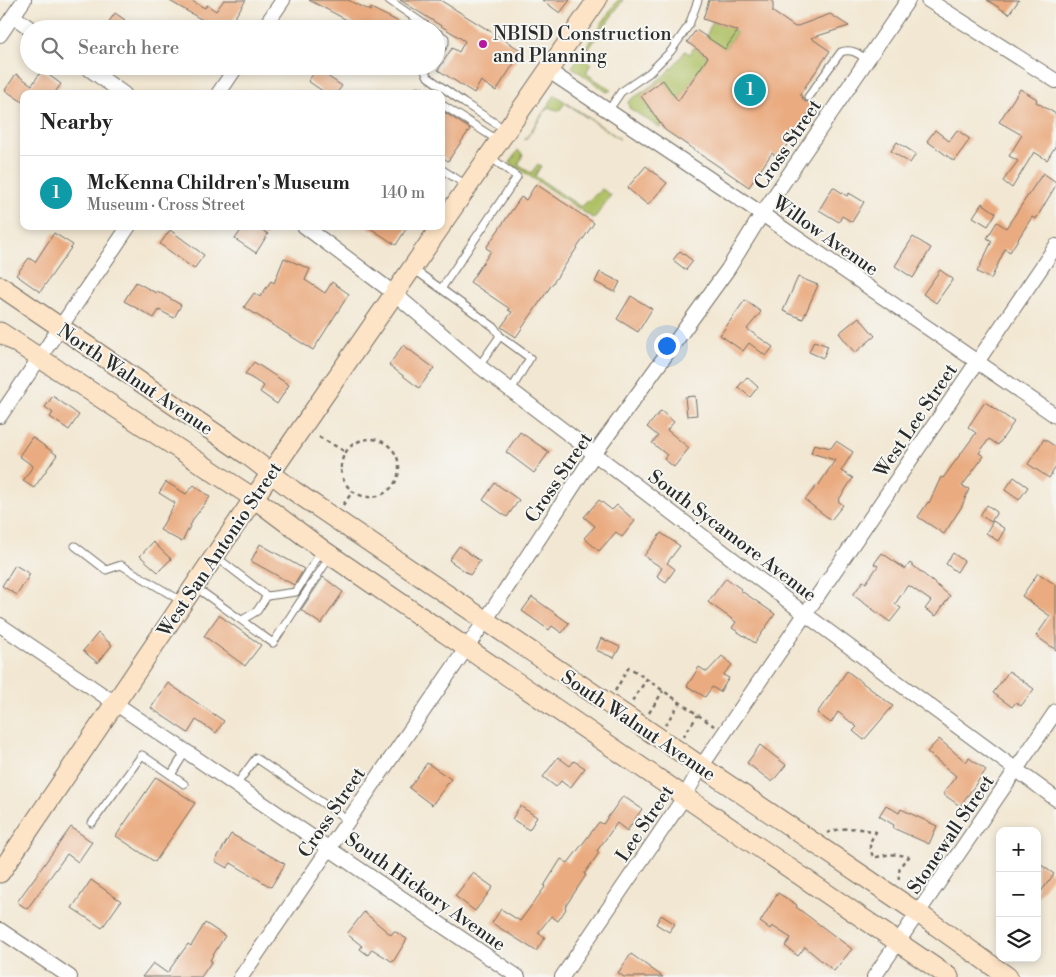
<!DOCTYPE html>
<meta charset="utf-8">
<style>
:root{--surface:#fff;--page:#f2f2f2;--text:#222;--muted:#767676;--line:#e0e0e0;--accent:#b5179e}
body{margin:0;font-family:"Libre Bodoni",serif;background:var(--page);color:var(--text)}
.controls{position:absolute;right:15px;bottom:15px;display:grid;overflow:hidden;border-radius:10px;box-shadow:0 2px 8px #0003}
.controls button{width:45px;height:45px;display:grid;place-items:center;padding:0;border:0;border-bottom:1px solid var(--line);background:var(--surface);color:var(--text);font:25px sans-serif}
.you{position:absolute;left:666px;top:345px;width:18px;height:18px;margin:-12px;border:4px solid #fff;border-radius:50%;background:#1a73e8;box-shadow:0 0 0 8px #1a73e833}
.badge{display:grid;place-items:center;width:32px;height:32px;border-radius:50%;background:var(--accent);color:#fff;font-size:16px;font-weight:700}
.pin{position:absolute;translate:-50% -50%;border:2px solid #fff;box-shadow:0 1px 5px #0006}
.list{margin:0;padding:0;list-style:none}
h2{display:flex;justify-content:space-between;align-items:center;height:65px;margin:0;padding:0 20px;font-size:21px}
h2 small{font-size:16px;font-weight:400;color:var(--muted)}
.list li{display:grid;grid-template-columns:32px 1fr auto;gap:15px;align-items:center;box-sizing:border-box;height:75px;padding:0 20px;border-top:1px solid var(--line)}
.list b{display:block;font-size:19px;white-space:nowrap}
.list p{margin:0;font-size:16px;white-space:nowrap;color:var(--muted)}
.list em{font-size:16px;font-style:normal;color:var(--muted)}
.icon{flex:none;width:28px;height:28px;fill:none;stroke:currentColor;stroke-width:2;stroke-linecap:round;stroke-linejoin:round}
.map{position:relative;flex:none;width:1056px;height:977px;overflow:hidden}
.search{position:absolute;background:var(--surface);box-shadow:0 2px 8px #0003;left:20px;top:20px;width:425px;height:55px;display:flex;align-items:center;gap:12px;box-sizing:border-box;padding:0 18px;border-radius:28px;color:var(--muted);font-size:19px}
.panel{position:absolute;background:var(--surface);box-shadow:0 2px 8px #0003;left:20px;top:90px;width:425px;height:140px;border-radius:10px}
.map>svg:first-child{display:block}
.green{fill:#aec064;stroke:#6c7648}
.building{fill:#eaab80}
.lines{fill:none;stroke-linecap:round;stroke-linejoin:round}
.service-casing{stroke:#716d65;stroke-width:9}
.minor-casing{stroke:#716d65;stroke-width:16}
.secondary-casing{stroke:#716d65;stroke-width:21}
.path{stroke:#716d65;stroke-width:2.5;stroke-dasharray:4 4;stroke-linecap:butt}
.service{stroke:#fff;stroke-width:7}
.minor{stroke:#fff;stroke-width:14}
.secondary{stroke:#fee4c6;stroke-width:19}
.poi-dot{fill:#b5179e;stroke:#f6f6f2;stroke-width:2}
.labels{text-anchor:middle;stroke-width:4;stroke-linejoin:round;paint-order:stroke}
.poi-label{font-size:19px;fill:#2b2b2b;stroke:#f6f6f2;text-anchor:start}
.street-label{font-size:19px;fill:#2b2b2b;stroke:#f6f6f2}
</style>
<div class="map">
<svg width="1056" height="977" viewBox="0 0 1056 977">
<rect width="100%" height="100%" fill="#f6f6f2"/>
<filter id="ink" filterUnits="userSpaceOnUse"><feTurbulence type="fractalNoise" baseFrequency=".02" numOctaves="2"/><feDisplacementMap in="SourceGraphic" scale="10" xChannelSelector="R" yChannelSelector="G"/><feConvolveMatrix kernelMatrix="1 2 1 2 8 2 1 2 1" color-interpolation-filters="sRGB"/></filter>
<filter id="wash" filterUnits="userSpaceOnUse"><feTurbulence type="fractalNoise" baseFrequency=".0096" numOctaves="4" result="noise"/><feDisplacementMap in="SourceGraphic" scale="20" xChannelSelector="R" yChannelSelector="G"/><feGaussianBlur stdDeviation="1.12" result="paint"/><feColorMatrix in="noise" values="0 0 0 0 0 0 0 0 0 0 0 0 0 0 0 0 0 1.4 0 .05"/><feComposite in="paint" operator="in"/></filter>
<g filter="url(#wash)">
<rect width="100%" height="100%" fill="#f2e7d2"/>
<path class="green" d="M618,0H623L583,57L591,63L586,73L611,90L607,92L572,67Z
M712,22L724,26L725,25L737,32L725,49L706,37Z
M694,47L708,57L678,101L663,80L641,96L661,124L664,122L660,128L629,108L628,102C634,96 642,93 648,88C662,78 675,66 685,51L690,54Z
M555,95L620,139L565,103L559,111L548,107L525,140Z
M518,150L523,155L518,165L531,173L538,164L541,166L535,176L581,207L602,189L611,195L594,219L510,163Z"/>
<g id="blocks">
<path class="building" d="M168,0H190L205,8L207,5L216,11L224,0H246L227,29H218Z
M309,0H348L370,11L371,8L413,29H364Z
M400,0H440L522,51L496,91L481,81L474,93L438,70L452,48L459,52L465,41Z
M542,0H570L560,13Z
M709,0H773V12L795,27L830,14L849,26L811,38L830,51L800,94L805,102L811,101L815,104L778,158L772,153L749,187L665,130L641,96L663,80L678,101L708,57L687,42L696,30L725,49L738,31L703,19Z
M987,0H1019L1009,14Z
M115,13L125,20L119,29H104Z
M317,69L342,86L336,94H327L308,81Z
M42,70L61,84L54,94H24V103L5,90L16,74L32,85Z
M1020,89L1037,99L1036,102L1056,114V145L1047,160L1034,152L1012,188L1003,181L1018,161L1009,156L1022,135L999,122Z
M441,110L470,129L448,161L441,156Z
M935,130L949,141L957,130L970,139L954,161L927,141Z
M897,142L916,154L910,163L891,151Z
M646,166L667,183L648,205L627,188Z
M1043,173L1056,182V185L1036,219L1032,217L1010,252L1005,249L991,279L977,272L992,241L987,238L997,222L1006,228Z
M536,184L594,223L516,337L501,327L512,312L508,310L510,309L470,282L491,251L486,248L521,197L526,200Z
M833,187L847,196L849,193L864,202L852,222L842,216L839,222L819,210Z
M982,203L996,213L988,226L973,217Z
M244,226H256L268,234L256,253L235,239Z
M367,226H408L396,245Z
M170,230L204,255L194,269L160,244Z
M54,233L73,245L40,292L16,275L29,258L35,262Z
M913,237L931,248L913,278L895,266Z
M680,251L693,261L686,270L673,260Z
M284,258L310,269L305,280L325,293L332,282L349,294L313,350L244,307L254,293L260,297L271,281L274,283Z
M940,270L953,279L936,303L923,294Z
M600,272L620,282L615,292L595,282Z
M798,277L818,285L803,319L783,311Z
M136,282L156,293L157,291L181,305L174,318L159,310L154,318L124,301Z
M631,296L652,309L638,332L617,319Z
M745,300L761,312L747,329L773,347L766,356L749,343L743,351L720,335Z
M859,317L875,336L855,353L839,333Z
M814,341L828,346L823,358L809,352Z
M403,345L434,368L419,388L389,365Z
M254,362L289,385L277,404L260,392L264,386L245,374Z
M747,377L758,387L750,397L738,387Z
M53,396L79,415L69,430L50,417L53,413L45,407Z
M695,396L697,415L687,416L685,397Z
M985,402L1014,422L998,445L989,439L979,453L984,456L962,486L969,489L962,506L944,534L918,517L928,502L929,503L941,477L943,478L976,433L968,427Z
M661,411L674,422L667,430L689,448L674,467L664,459L667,455L652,443L658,436L647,427Z
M520,432L549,452L534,473L506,452Z
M32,437L57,455L34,488L23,481L33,466L19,456Z
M1044,439L1056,447V467L1049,478L1028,464Z
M836,441L853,452L841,471L853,478L838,501L843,505L831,520L805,500L817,485L818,486L835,460L811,453L814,444L831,448Z
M1014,477L1028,487L1019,500L1005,490Z
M166,482L186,494L194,485L210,497L194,518L182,542L160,530L175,503L159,493Z
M495,483L519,500L507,517L483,500Z
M599,500L612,510L617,505L635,521L622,537L616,532L599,551L584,538L595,526L584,517Z
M987,505L997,512L991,522L980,515Z
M993,521L1005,529L998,541L986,533Z
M661,533L680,546L667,563L675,569L666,582L657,576L662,568L644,556Z
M153,542L171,559L158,572L140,556Z
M260,544L304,569L294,585L251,561Z
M459,546L480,561L470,575L449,560Z
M882,553L905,569L910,563L950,596L936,616L925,609L931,601L908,585L895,604L901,608L890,622L853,595L863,581L866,583L878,566L874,564Z
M953,553L964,561L957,572L946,564Z
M15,565L30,574L17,595L2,586Z
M1038,573L1056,585V650L1036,636L1050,616L1022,596Z
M323,577L343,592L321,624L301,610Z
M726,578L741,589L740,590L775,614L755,643L732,628L736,622L708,602Z
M532,597L569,623L562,633L552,626L549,630L522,611Z
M219,615L261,645L245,666L204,636Z
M98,633L112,645L98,663L83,651Z
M601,638L620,647L614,658L596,650Z
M722,656L732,665L723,675L729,678L720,692L712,687L705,697L687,686L699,667L707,672Z
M847,671L893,706L864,740L853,731L857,727L838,712L831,723L817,713Z
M1009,671L1034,689L1021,706L1016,702L1012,707L993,693Z
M168,683L224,721L216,733L196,720L188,733L151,708Z
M939,739L966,762L969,758L986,770L960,806L943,794L956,776L927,752Z
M760,745L786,765L772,782L747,763Z
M558,757L570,766L574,761L585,768L570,788L561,781L556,787L543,777Z
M427,763L451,779L432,805L409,788Z
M156,777L195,803L155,862L116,836Z
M623,796L642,809L627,831L617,823L597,851L599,853L584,874L586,875L565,907L566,909L558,921L551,916L538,933L545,937L536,951L492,923L501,909L520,921L545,887L544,886L561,859L568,863L599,822L603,824Z
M886,805L899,813L901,809L937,826L929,844L893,828L894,825L879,816Z
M520,806L537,817L529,830L512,819Z
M71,827L92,842L78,862L67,854L27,909L17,902Z
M231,834L285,864L271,887L231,863L227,868L215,861Z
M1037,862L1054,874L1037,897Z
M473,873L493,887L475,911L455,896Z
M91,880L121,901L102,928L72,908Z
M778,893L797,905L796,907L852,949L834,971L805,947L798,956L785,946L791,938L772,926L770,929L760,922Z
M364,912L391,935L394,931L407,939L393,962L372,949L368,955L360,949L362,946L347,934Z
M661,915L675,924L669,932L656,924Z
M205,923L225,936L210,960L212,961L201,977H142L153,963L167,973L188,944L191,946Z
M631,954L663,977H624L618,973Z"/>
</g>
</g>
<g filter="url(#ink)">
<use href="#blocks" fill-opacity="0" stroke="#716d65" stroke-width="1"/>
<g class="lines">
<defs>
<path id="service" d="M389,0L431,29
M436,32L445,38V43L436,57
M429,66L425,71L428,77L464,103L506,130
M417,94L419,90L425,94
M808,97L841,52C852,48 859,54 867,60
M441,104L499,141
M608,111L621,92L649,73L671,51L689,25L698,0
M441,169L468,186
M412,268L494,327L500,336L530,358L511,390
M441,289L517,177L490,157
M479,366L500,336
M75,546L106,570L121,565L183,602
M215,556L267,596L296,592L322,550
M194,586L273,643L331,555
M242,620L257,611L267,596
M171,775L186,751
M236,785L256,758L348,820
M92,823L142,755L184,784"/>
<path id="minor" d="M928,0L1056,81
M13,16L31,29
M263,29L283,0
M0,35L24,0
M85,66L124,94
M549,71L762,214L1056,416
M218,94L237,66
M304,226L395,294L479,366L805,614L1056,799
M0,416L129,226
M0,625L518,977
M0,930L70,977
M241,977L485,621L595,453L728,269L762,214L908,0
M562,977L685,796L701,767L1056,246
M874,977L1056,711"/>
<path id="secondary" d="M441,225L597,0
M0,286L250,457L294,491L918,913L1008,977
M0,332L255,499L323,550L949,977
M0,873L279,461L441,226"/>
</defs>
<use href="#service" class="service-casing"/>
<use href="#minor" class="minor-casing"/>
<use href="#secondary" class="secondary-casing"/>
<path class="path" d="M319,437L346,452
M341 468a29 29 0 1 1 58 0a29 29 0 1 1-58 0Z
M343,505L353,491
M615,691L629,667L714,726
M632,701L647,679
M649,713L663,691
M665,725L680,703
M683,737L698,715
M827,833C844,826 858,828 876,832C869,842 868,847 874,858C887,854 895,853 909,857C900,864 898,870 899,881"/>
<use href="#service" class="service"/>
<use href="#minor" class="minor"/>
<use href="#secondary" class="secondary"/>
</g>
</g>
<circle class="poi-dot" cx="483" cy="44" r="5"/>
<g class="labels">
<g class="poi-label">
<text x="493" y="40">NBISD Construction<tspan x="493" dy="22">and Planning</tspan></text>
</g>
<g class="street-label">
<text transform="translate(787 144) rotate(-56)" y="7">Cross Street</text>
<text transform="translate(826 235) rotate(35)" y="7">Willow Avenue</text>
<text transform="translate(136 379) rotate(34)" y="7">North Walnut Avenue</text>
<text transform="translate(915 420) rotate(-56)" y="7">West Lee Street</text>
<text transform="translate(558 477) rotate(-56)" y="7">Cross Street</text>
<text transform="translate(733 535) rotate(37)" y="7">South Sycamore Avenue</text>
<text transform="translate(219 549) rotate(-56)" y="7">West San Antonio Street</text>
<text transform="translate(639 725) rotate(34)" y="7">South Walnut Avenue</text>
<text transform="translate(331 812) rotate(-56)" y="7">Cross Street</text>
<text transform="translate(644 823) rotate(-56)" y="7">Lee Street</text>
<text transform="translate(950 834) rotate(-56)" y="7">Stonewall Street</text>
<text transform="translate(426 891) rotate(35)" y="7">South Hickory Avenue</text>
</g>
</g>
</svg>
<div class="controls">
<button>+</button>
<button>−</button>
<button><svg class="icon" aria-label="layers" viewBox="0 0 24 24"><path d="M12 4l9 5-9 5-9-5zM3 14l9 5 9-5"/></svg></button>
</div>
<div class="you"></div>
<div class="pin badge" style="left:750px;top:90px;background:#0f9aa8">1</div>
<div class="search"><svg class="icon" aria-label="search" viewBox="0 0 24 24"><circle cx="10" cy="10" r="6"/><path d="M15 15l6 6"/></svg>Search here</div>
<section class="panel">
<h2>Nearby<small></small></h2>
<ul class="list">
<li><span class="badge" style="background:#0f9aa8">1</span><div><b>McKenna Children's Museum</b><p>Museum · Cross Street</p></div><em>140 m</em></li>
</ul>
</section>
</div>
